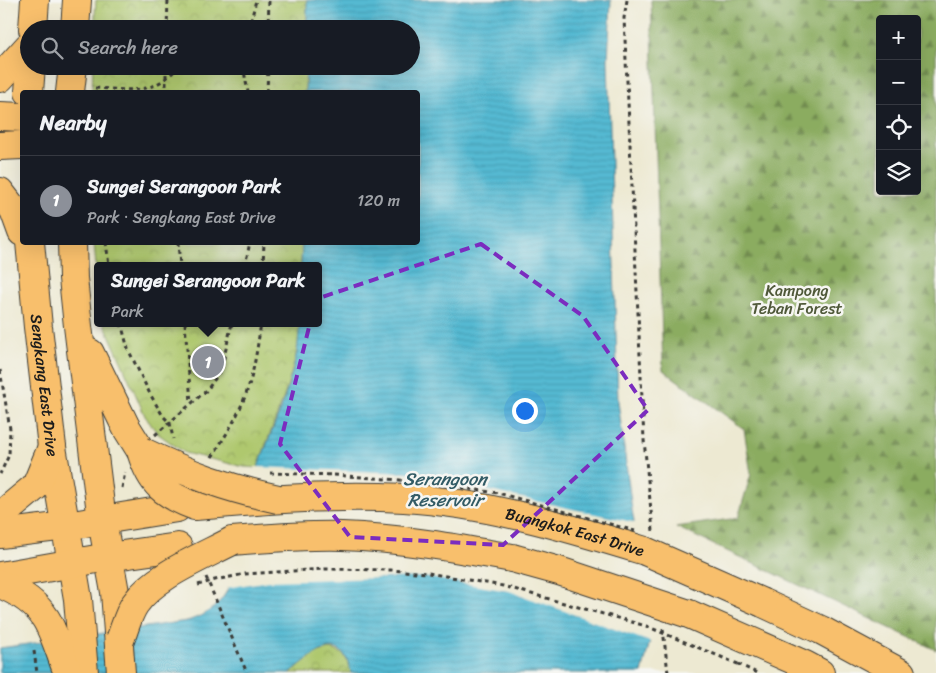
<!DOCTYPE html>
<meta charset="utf-8">
<style>
:root{--surface:#171b24;--page:#20242c;--text:#f1f3f6;--muted:#9ea1a6;--line:#363941;--accent:#8c9099}
body{margin:0;font-family:Sriracha,sans-serif;background:var(--page);color:var(--text)}
.controls{position:absolute;right:15px;top:15px;display:grid;overflow:hidden;border-radius:5px;box-shadow:0 5px 20px #0002}
.controls button{width:45px;height:45px;display:grid;place-items:center;padding:0;border:0;border-bottom:1px solid var(--line);background:var(--surface);color:var(--text);font:25px sans-serif}
.you{position:absolute;left:524px;top:410px;width:18px;height:18px;margin:-12px;border:4px solid #fff;border-radius:50%;background:#1a73e8;box-shadow:0 0 0 8px #1a73e833}
.badge{display:grid;place-items:center;width:32px;height:32px;border-radius:50%;background:var(--accent);color:#fff;font-size:16px;font-weight:700}
.pin{position:absolute;translate:-50% -50%;border:2px solid #fff;box-shadow:0 1px 5px #0006}
.popup{position:absolute;left:94px;top:262px;width:228px;height:65px;box-sizing:border-box;display:grid;place-content:center;border-radius:5px;background:var(--surface);filter:drop-shadow(0 1px 4px #0005);font-size:16px;white-space:nowrap;color:var(--muted)}
.popup b{font-size:19px;color:var(--text)}
.popup::after{content:'';position:absolute;left:50%;top:100%;margin-left:-10px;border:10px solid transparent;border-top-color:var(--surface)}
.list{margin:0;padding:0;list-style:none}
h2{display:flex;justify-content:space-between;align-items:center;height:65px;margin:0;padding:0 20px;font-size:21px}
h2 small{font-size:16px;font-weight:400;color:var(--muted)}
.list li{display:grid;grid-template-columns:32px 1fr auto;gap:15px;align-items:center;box-sizing:border-box;height:90px;padding:0 20px;border-top:1px solid var(--line)}
.list b{display:block;font-size:19px;white-space:nowrap}
.list p{margin:0;font-size:16px;white-space:nowrap;color:var(--muted)}
.list em{font-size:16px;font-style:normal;color:var(--muted)}
.icon{flex:none;width:28px;height:28px;fill:none;stroke:currentColor;stroke-width:2;stroke-linecap:round;stroke-linejoin:round}
.map{position:relative;flex:none;width:936px;height:673px;overflow:hidden}
.search{position:absolute;background:var(--surface);box-shadow:0 5px 20px #0002;left:20px;top:20px;width:400px;height:55px;display:flex;align-items:center;gap:12px;box-sizing:border-box;padding:0 18px;border-radius:28px;color:var(--muted);font-size:19px}
.panel{position:absolute;background:var(--surface);box-shadow:0 5px 20px #0002;left:20px;top:90px;width:400px;height:155px;border-radius:5px}
.map>svg:first-child{display:block}
.forest{fill:url(#forest-firs);stroke:#54643e;fill-rule:evenodd}
.park{fill:url(#park-crowns);stroke:#667245}
.water{fill:url(#water-rules);stroke:#386a77}
.pier{fill:#ede9d2}
.lines{fill:none;stroke-linecap:round;stroke-linejoin:round}
.major-casing{stroke:#3b3b37;stroke-width:30}
.path{stroke:#3b3b37;stroke-width:3;stroke-dasharray:4 4;stroke-linecap:butt}
.major{stroke:#f8bf6c;stroke-width:28}
.major-bridge-casing{stroke:#3b3b37;stroke-width:30;stroke-linecap:butt}
.path-bridge{stroke:#3b3b37;stroke-width:3;stroke-dasharray:4 4;stroke-linecap:butt}
.major-bridge{stroke:#f8bf6c;stroke-width:28}
.marked{fill:none;stroke:#7b2cbf;stroke-width:4;stroke-dasharray:10 6;stroke-linejoin:round}
.labels{text-anchor:middle;stroke-width:5;stroke-linejoin:round;paint-order:stroke}
.park-label{font-size:16px;fill:#4f5839;stroke:#f6f6f2}
.street-label{font-size:16px;fill:#1c1c1c;stroke:#f6f6f2}
.water-label{font-size:18px;font-style:italic;fill:#325b65;stroke:#f6f6f2}
</style>
<div class="map">
<svg width="936" height="673" viewBox="0 0 936 673">
<defs>
<pattern id="forest-firs" width="22" height="20" patternUnits="userSpaceOnUse" patternTransform="scale(1.25)"><rect width="22" height="20" fill="#8bac61"/><path d="M5 1l3.5 6h-7zM16 11l3.5 6h-7z" fill="#718b4f"/></pattern>
<pattern id="park-crowns" width="20" height="18" patternUnits="userSpaceOnUse" patternTransform="scale(1.25)"><rect width="20" height="18" fill="#afc86e"/><path d="M2 6a3 3 0 1 1 6 0M12 15a3 3 0 1 1 6 0" fill="none" stroke="#96ab5f"/></pattern>
<pattern id="water-rules" width="6" height="5" patternUnits="userSpaceOnUse" patternTransform="scale(1.25)"><rect width="6" height="5" fill="#54b9d2"/><path d="M0 2.5h6" fill="none" stroke="#499eb4"/></pattern>
</defs>
<rect width="100%" height="100%" fill="#f6f6f2"/>
<filter id="ink" filterUnits="userSpaceOnUse"><feTurbulence type="fractalNoise" baseFrequency=".02" numOctaves="2"/><feDisplacementMap in="SourceGraphic" scale="10" xChannelSelector="R" yChannelSelector="G"/><feConvolveMatrix kernelMatrix="1 2 1 2 8 2 1 2 1" color-interpolation-filters="sRGB"/></filter>
<filter id="wash" filterUnits="userSpaceOnUse"><feTurbulence type="fractalNoise" baseFrequency=".0096" numOctaves="4" result="noise"/><feDisplacementMap in="SourceGraphic" scale="20" xChannelSelector="R" yChannelSelector="G"/><feGaussianBlur stdDeviation="1.12" result="paint"/><feColorMatrix in="noise" values="0 0 0 0 0 0 0 0 0 0 0 0 0 0 0 0 0 1.4 0 .05"/><feComposite in="paint" operator="in"/></filter>
<g filter="url(#wash)">
<rect width="100%" height="100%" fill="#ede9d2"/>
<path class="forest" d="M651,0H936V650L676,527L738,518L751,474L744,429L663,370ZM880,19H917V191H880Z"/>
<path class="park" d="M96,0H307V29H94Z
M93,66H306L305,92H92Z
M94,243H302L301,266H98V291Z
M104,323H300C298,375 273,420 258,468L244,467L185,453L157,433L145,416Z
M329,649C344,651 348,659 351,673H290L314,653Z"/>
<path class="water" d="M307,0H611L608,60L618,401L632,510L653,629L642,673H351C342,627 311,656 290,673H0V648L187,621C212,613 222,603 233,579L259,464L282,406L292,372L297,352L300,323H318V266H301L302,243L418,242V92H305L306,66H411V29H307Z"/>
<path class="pier" d="M255,467L406,473L637,523L656,630L653,643L509,591L424,577L268,581L226,588L231,579Z"/>
</g>
<g filter="url(#ink)">
<g class="lines">
<defs>
<g id="major">
<path d="M33,29L35,0"/>
<path d="M75,29L77,0"/>
<path d="M0,78L29,46"/>
<path d="M29,92L31,66"/>
<path d="M70,92L73,66"/>
<path d="M0,116L22,117"/>
<path d="M0,146L22,145"/>
<path d="M0,192L14,210L22,232"/>
<path id="s1" d="M30,242L38,327L52,447L78,599L84,673"/>
<path d="M72,242L73,278L78,326L102,521L115,592L121,673"/>
<path d="M90,353L126,427L141,451"/>
<path id="s2" d="M195,506C264,500 334,494 404,498C486,503 567,527 645,551"/>
<path d="M0,516L36,486L52,447"/>
<path d="M0,534L66,526L177,508"/>
<path d="M232,541C268,538 305,535 342,536C400,538 456,548 512,558"/>
<path d="M0,576L108,557L178,547"/>
<path d="M0,584C17,591 36,603 46,619C55,634 61,656 68,673"/>
<path d="M763,603L821,630L901,673"/>
<path d="M689,614L805,665L820,673"/>
</g>
</defs>
<use href="#major" class="major-casing"/>
<path class="path" d="M627,0L624,18L644,440L653,531
M167,29L168,0
M249,29L256,0
M268,29L269,0
M166,66V92
M243,66L248,92
M95,88C132,90 152,96 179,66
M267,92L268,66
M106,242L109,266
M178,242L180,266
M245,266L250,242
M263,266L264,242
M121,323L128,349L150,394L163,416L170,423L173,439
M185,323L191,403
M0,370L10,429L9,455L0,474
M155,435L207,390L221,370L232,323
M212,457C224,438 236,420 244,399C254,375 257,349 261,323
M122,488L125,472
M206,577L247,673
M663,629L668,673
M34,651L37,673
M738,664L757,673"/>
<use href="#major" class="major"/>
<defs>
<path id="major-bridge" d="M141,451C189,474 226,488 278,499
M141,451C151,484 163,494 195,506
M645,551L763,603
M512,558L559,571L689,614
M120,640C125,628 128,614 135,604C154,576 202,557 232,541"/>
</defs>
<use href="#major-bridge" class="major-bridge-casing"/>
<path class="path-bridge" d="M270,473L334,475L413,481L498,493L635,531
M198,585L215,580L245,574L326,569L391,570L428,573L503,586L646,626L738,664"/>
<use href="#major-bridge" class="major-bridge"/>
</g>
</g>
<path class="marked" d="M481,244L583,316L648,410L503,545L350,537L280,444L316,299Z"/>
<g class="labels">
<g class="park-label">
<text x="797" y="296">Kampong<tspan x="797" dy="18">Teban Forest</tspan></text>
</g>
<g class="street-label">
<text dy="6" stroke="none"><textPath href="#s1" startOffset="144">Sengkang East Drive</textPath></text>
<text dy="6" stroke="none"><textPath href="#s2" startOffset="384">Buangkok East Drive</textPath></text>
</g>
<g class="water-label">
<text x="445" y="485">Serangoon<tspan x="445" dy="21">Reservoir</tspan></text>
</g>
</g>
</svg>
<div class="controls">
<button>+</button>
<button>−</button>
<button><svg class="icon" aria-label="locate" viewBox="0 0 24 24"><circle cx="12" cy="12" r="6"/><path d="M12 2v4M12 18v4M2 12h4M18 12h4"/></svg></button>
<button><svg class="icon" aria-label="layers" viewBox="0 0 24 24"><path d="M12 4l9 5-9 5-9-5zM3 14l9 5 9-5"/></svg></button>
</div>
<div class="you"></div>
<div class="pin badge" style="left:208px;top:362px">1</div>
<div class="popup"><b>Sungei Serangoon Park</b>Park</div>
<div class="search"><svg class="icon" aria-label="search" viewBox="0 0 24 24"><circle cx="10" cy="10" r="6"/><path d="M15 15l6 6"/></svg>Search here</div>
<section class="panel">
<h2>Nearby<small></small></h2>
<ul class="list">
<li><span class="badge">1</span><div><b>Sungei Serangoon Park</b><p>Park · Sengkang East Drive</p></div><em>120 m</em></li>
</ul>
</section>
</div>
